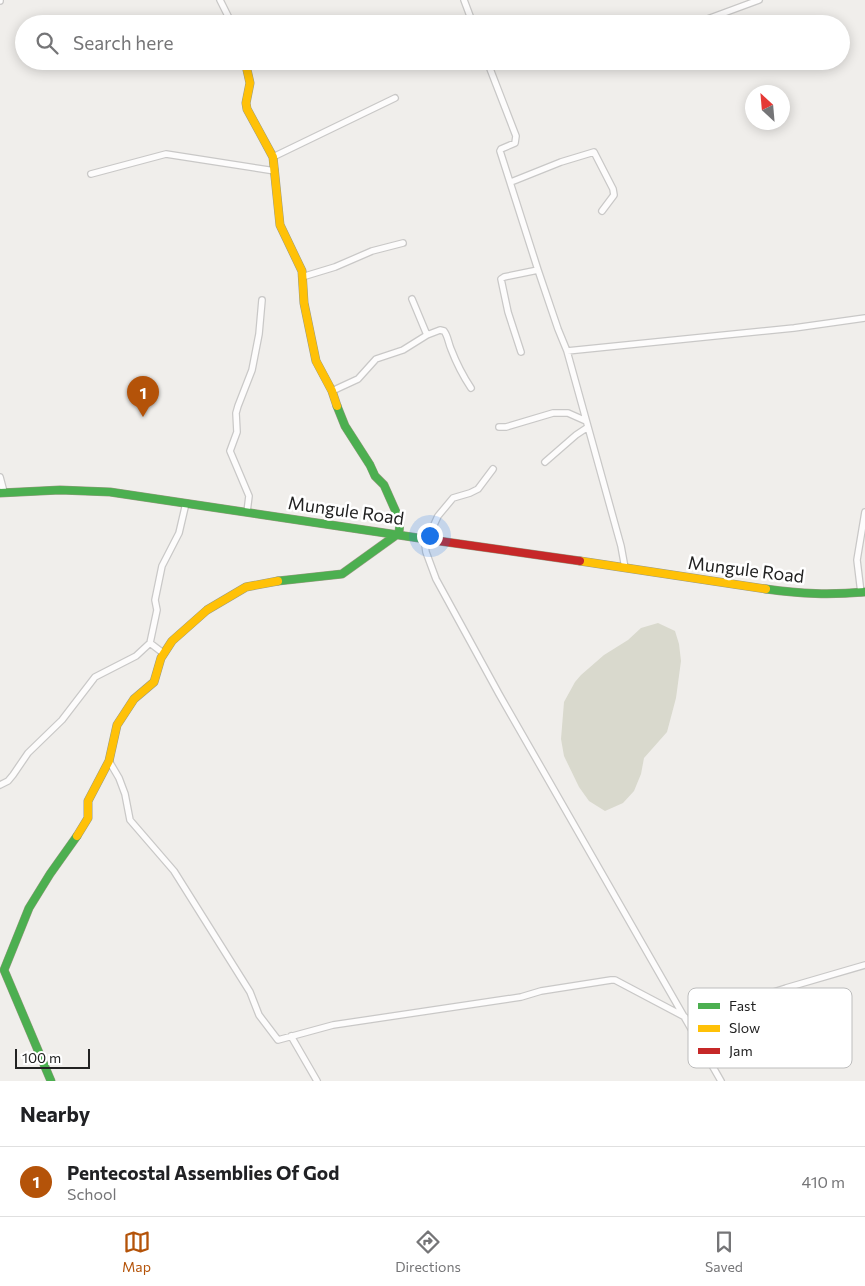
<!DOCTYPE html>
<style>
:root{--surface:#fff;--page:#f6f6f6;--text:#202124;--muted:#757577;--line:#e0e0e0;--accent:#b45309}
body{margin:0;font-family:Commissioner,sans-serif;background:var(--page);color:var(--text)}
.compass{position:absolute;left:745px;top:85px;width:45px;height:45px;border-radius:50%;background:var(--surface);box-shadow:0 2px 12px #0003;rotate:334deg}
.scale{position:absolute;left:15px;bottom:12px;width:75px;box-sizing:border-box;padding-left:5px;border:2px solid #222;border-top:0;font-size:14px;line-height:18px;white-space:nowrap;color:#222;-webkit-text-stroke:4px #fff;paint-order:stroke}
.you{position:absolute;left:429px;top:535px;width:18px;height:18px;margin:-12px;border:4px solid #fff;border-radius:50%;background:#1a73e8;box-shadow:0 0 0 8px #1a73e833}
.badge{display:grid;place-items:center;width:32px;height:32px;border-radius:50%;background:var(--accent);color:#fff;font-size:16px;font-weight:700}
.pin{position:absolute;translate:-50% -41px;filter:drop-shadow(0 1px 2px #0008)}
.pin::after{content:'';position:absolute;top:26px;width:18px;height:15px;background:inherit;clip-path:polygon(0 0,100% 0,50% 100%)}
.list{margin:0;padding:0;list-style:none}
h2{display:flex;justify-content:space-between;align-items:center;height:65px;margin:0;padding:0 20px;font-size:21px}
h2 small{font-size:16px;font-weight:400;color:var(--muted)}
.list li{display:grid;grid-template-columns:32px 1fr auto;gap:15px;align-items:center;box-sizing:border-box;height:70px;padding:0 20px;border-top:1px solid var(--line)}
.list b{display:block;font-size:19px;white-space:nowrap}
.list p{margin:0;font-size:16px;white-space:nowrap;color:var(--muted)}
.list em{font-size:16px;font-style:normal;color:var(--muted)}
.icon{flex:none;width:28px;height:28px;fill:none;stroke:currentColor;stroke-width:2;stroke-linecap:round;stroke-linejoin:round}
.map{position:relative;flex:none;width:865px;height:1081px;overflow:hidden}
.search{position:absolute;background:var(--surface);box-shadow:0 2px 12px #0003;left:15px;right:15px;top:15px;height:55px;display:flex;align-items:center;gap:12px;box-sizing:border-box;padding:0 18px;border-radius:28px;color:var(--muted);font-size:19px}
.sheet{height:135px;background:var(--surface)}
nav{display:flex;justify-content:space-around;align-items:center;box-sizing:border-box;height:70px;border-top:1px solid var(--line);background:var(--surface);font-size:14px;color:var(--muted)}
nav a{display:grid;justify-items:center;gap:2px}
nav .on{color:var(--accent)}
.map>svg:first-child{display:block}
.construction{fill:#d9d9cd}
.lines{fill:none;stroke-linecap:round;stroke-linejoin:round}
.street-casing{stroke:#c9c8c7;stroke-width:8}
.fast-casing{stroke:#999a82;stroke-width:9}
.slow-casing{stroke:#999a82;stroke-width:9}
.jam-casing{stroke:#999a82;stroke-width:9}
.street{stroke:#fdfcfc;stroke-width:5.5}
.fast{stroke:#4caf50;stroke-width:8}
.slow{stroke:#ffc107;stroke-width:8}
.jam{stroke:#c62828;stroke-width:8}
.labels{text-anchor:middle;stroke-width:5;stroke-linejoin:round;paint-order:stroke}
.street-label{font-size:18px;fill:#222;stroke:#fff}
.key{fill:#fff;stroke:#bdbdbd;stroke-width:1}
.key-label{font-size:14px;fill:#222}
</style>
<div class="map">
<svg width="865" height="1081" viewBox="0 0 865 1081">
<rect width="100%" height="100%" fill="#f0eeeb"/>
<path class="construction" d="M658,623L675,631L679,644L681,661L676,698L667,732L644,758L641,774L634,791L623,803L605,811L589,801L579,787L564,756L561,739L564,702L575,682L581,675L604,655L628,640L641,628Z"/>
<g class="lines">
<defs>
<path id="street" d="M220,0L232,24
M464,0L473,24
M0,1V0
M694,24L759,0
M487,61L516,136L515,143L501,149L500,151L538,270L558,329L567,351L621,546L625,568
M273,157L395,98
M91,174L166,154L275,171
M511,182L561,162L594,152L613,189L614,195L602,211
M302,277L335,267L372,251L403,243
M412,299L427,335
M567,351L794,328L865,318
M521,352L508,312L501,279L504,277L538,270
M332,391L358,379L376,359L403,350L427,335L440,330L444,331C448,336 448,342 451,349C456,362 463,376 471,388
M499,427H506L553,413H568L586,421
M545,462L576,435L588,427
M0,477L4,492
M247,512L249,496L230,451L237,432L236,413L238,406L252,370L259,334L262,300
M424,538L426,552L436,579L499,694L721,1081
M428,538L438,516L453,498L470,493L478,489L493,469
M861,593L857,560L865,512
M150,643L163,653
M109,761L119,778L125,794L130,820L174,871L250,992L259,1015L278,1040L333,1025L521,997L541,991L611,980H615L685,1017
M0,785L8,781L13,775L28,753L62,720L95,677L136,656L150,643L157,610L155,600L162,566L179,533L186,503
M687,1020L786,988L865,965
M291,1036L317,1081"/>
<path id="fast" d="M0,493L60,490L110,492L432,540
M278,581L342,574L399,533L400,521L384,485L375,476L370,465L345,426L337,406
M766,589C802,594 829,595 865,592
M51,1081L4,970L29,908L50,874L77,836"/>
<path id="slow" d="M245,61L250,83L246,103L247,109L273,157L280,225L302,271L304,303L316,361L332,391L337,406
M580,561L766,589
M77,836L88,818V801L109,761L117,725L134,699L154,682L161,658L172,641L207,610L246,587L278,581"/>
<path id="jam" d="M432,540L580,561"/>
</defs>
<use href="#street" class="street-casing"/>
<use href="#fast" class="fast-casing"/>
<use href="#slow" class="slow-casing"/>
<use href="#jam" class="jam-casing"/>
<use href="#street" class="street"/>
<use href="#fast" class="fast"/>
<use href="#slow" class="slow"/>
<use href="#jam" class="jam"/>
</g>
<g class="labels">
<g class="street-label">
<text transform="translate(346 511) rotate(8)" y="6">Mungule Road</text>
<text transform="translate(746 570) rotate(7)" y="6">Mungule Road</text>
</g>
</g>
<rect x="688" y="988" width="164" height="80" rx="8" class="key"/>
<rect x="698" y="1003" width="22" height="6" fill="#4caf50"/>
<rect x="698" y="1025" width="22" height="7" fill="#ffc107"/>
<rect x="698" y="1048" width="22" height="6" fill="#c62828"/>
<g class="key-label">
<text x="729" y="1011">Fast</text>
<text x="729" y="1033">Slow</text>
<text x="729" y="1056">Jam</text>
</g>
</svg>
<svg class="compass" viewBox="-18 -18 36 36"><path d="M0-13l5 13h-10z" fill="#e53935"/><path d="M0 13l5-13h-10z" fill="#757577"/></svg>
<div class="scale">100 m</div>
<div class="you"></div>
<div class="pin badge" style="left:143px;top:417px">1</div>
<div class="search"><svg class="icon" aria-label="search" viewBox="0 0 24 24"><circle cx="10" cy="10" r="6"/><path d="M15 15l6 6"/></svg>Search here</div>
</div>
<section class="sheet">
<h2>Nearby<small></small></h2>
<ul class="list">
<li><span class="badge">1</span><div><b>Pentecostal Assemblies Of God</b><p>School</p></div><em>410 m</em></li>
</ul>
</section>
<nav>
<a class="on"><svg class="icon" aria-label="map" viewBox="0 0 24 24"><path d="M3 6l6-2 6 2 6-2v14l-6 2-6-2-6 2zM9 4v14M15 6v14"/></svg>Map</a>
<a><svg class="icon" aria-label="directions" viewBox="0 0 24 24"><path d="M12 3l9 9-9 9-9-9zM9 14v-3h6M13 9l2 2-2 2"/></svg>Directions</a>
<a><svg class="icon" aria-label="saved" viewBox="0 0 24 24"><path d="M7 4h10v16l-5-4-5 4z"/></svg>Saved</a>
</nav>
